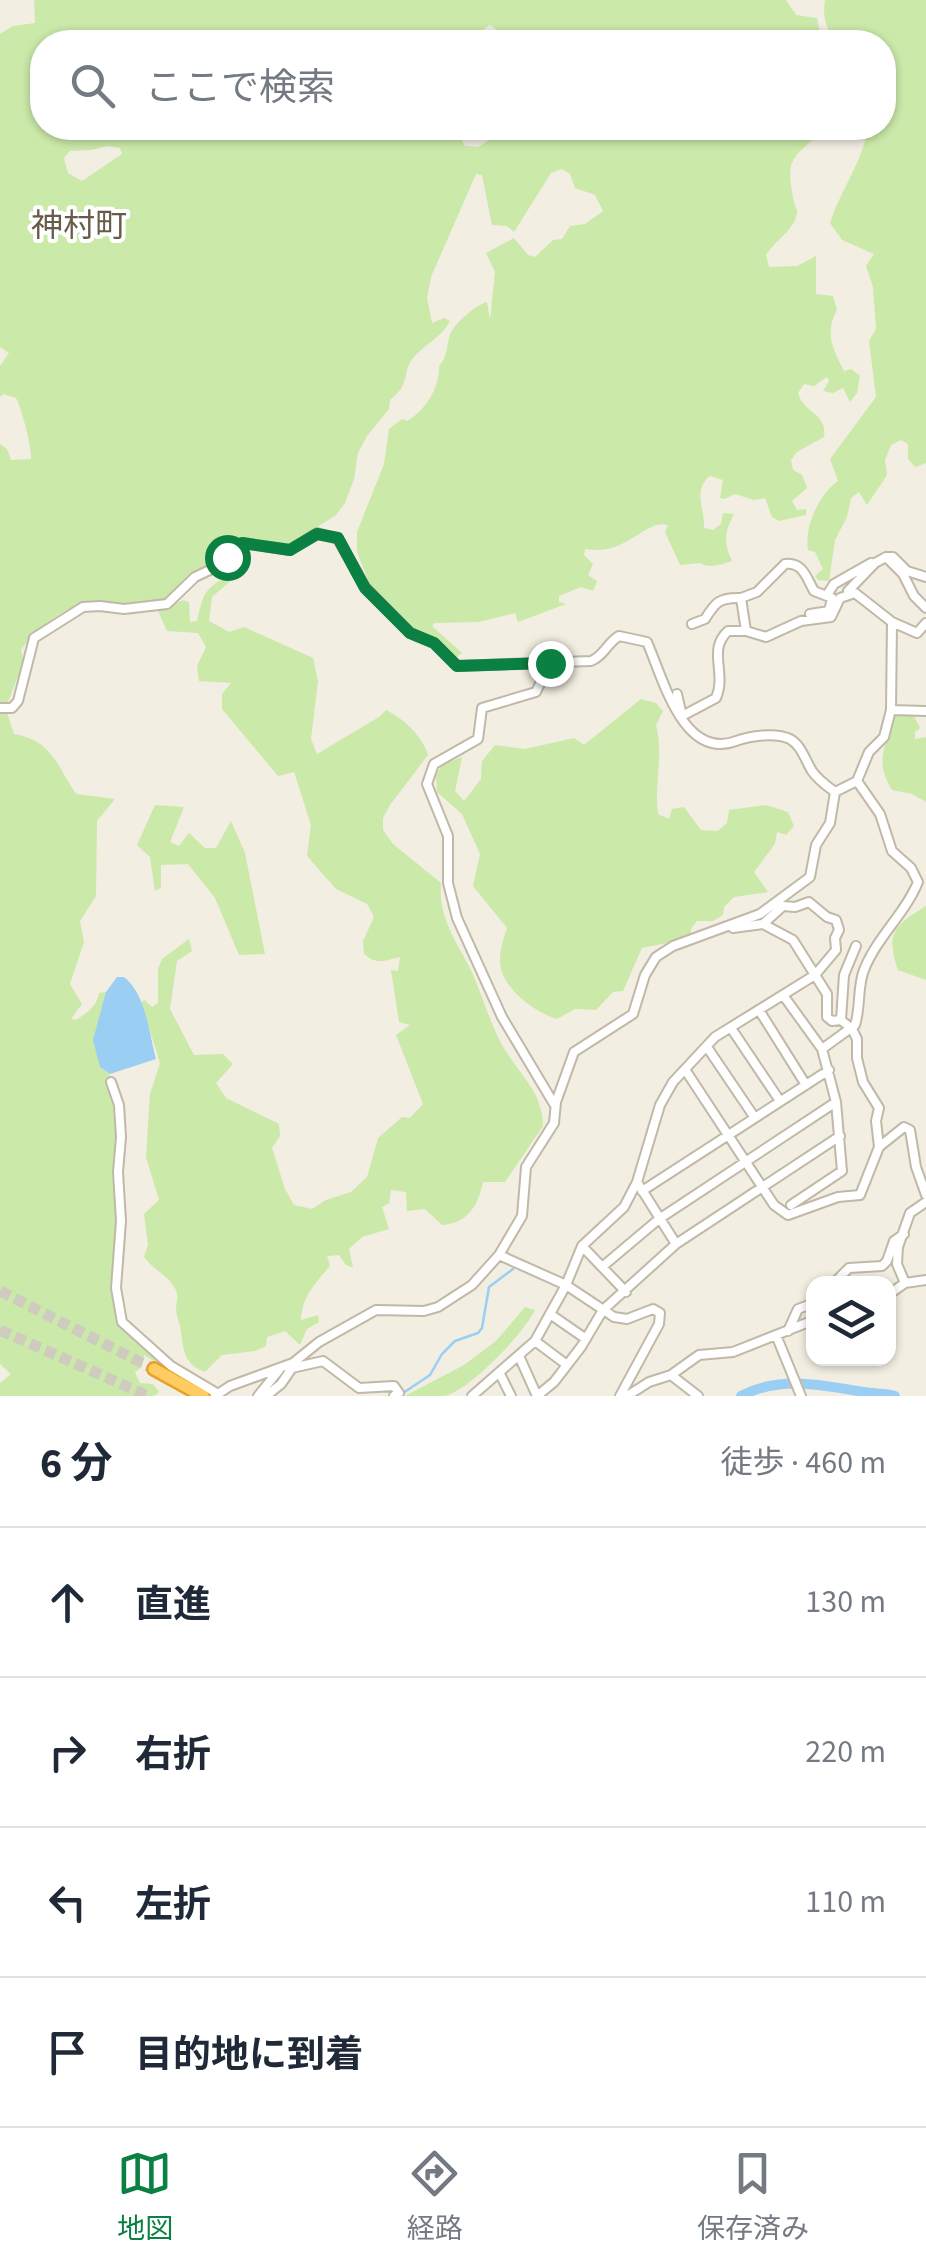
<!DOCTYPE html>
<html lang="ja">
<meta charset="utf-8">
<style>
:root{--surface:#fff;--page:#f2f2f3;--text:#1f2937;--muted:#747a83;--line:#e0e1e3;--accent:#0b8043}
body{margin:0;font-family:"Source Sans 3","Noto Sans JP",sans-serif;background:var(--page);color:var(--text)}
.controls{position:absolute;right:30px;bottom:30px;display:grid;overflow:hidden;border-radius:20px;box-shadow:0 2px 8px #0004}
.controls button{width:90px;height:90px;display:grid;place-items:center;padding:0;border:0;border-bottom:2px solid var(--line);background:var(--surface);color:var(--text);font:50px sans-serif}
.stop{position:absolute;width:30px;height:30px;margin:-22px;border:8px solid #0b8043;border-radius:50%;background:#fff}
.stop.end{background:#0b8043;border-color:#fff;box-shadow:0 2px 10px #0008}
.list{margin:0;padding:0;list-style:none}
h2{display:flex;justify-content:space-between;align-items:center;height:130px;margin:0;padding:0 40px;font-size:42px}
h2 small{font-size:32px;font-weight:400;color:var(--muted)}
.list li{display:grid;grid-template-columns:65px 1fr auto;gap:30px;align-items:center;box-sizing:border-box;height:150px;padding:0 40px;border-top:2px solid var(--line)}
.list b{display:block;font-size:38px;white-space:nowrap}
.list em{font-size:32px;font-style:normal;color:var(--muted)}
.icon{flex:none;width:55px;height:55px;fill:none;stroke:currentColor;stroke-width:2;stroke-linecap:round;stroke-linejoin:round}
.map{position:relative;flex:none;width:926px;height:1396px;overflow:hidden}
.search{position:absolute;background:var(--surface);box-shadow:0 2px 8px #0004;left:30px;right:30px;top:30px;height:110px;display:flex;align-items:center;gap:25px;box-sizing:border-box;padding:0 35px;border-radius:40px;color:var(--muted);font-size:38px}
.sheet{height:730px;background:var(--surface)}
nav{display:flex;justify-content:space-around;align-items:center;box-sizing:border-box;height:140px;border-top:2px solid var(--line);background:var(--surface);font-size:28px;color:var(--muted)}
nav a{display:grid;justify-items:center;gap:5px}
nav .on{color:var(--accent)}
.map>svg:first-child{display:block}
.green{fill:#cbe9a9;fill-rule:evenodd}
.water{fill:#9bcef3}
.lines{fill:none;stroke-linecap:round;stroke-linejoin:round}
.stream{stroke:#9bcef3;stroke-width:2.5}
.river{stroke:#9bcef3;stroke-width:10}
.highway-tunnel{stroke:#cfcbbf;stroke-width:11;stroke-dasharray:11 5.5;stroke-linecap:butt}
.minor-casing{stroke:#c1b8a8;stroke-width:12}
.highway-casing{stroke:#e4a22b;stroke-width:16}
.minor{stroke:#fff;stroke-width:8}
.highway{stroke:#ffcc61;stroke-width:11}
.route{stroke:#0b8043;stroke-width:12}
.labels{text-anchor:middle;stroke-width:8;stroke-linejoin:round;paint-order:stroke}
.quarter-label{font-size:32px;fill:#675c49;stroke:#fff}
</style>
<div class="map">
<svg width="926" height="1396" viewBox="0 0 926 1396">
<rect width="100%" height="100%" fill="#f2eee2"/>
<path class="green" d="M34,0H786L796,15L817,18L820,34L813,36V42H513L490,25L470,38L473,42H42V128H461L459,135L465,146L478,147L509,128H824C794,160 784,154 794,202C796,213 799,206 796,217C793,230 774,242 766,255L769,267L797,266L816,256V294L833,296L837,310C824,335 833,348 844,371L851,369L860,376L857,393L850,402L843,388L833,393L823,391L829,381L827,377L814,386L804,384L798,393C803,413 828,413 824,437L797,452L791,460L793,470L802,475L807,488L792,501L797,510L806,509V515L779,521L772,517L765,498L754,500L735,494L724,499L720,498L723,480L710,476C692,491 705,508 704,528L713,530L721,524L723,513L734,514C725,530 723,543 732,561C722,564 710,569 700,563L680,565L665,532L668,525C644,519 627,557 585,549L584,555L593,564L588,575L597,581L593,591L581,587L559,596V602L566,604L518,622L515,613L478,622L435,623L432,626L462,653L455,658L426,633L411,629L385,603L371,587L357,552V532L384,464L389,429L402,419L407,421C426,410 440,387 439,366C448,356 446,347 450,335C454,323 476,305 487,302L490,320L495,272L486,253L514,238L528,255L535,257L553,240L562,239L570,226L585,224L603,211L595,195L575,188L570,174L562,169L551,173L514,232L507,226L492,225L482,175L476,174L431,277L427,298L432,323L444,318L450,321C442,337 425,344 414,357C400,374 413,381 390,400L389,409L367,436L358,453L354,479L345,503L336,515L291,544L247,539L237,541L226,548L221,559L195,571L178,592L160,602L142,601L117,607C85,588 39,624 21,650L24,661L8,702L0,704V444L7,449L11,460L31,459C32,448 22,409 16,398L4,394L0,397V366L9,353L0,347V34L13,26L35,23ZM107,146L120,148L122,154L82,181L68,173L64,158L70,151L91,150Z
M825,0H926V463L915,467L908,459V444L901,440L891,445L885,460L887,475L867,505L859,492L851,498L847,517L835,540L829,581L818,580L815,576L823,569L815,552L808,550C804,527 819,494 838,481L830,459L876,397L869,341L876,329L873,287L866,266L874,254L842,240L830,223C841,189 862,163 868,128H884V42L837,41C826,30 822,16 825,0Z
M231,574L235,577L212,597L209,621L229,632L244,627L313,658L318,681L311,739L317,754L379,717L386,710C403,718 423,737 428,755L390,805L383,818V830L393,844L441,883C438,917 456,941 471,970C483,996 490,1025 505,1050C521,1076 543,1093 543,1126L505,1182H483C478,1206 468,1223 442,1225L425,1209L407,1211L406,1192L391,1190L389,1203L382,1207L389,1229L362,1237L349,1249L353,1268L346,1265L339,1255L327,1256L330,1266C315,1284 302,1296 301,1320L318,1315L319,1322L307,1329L300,1345L285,1331L267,1337L266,1346L255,1351L222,1355L205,1372C181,1364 184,1345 180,1326C179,1320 176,1315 176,1310C176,1304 178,1299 177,1293C172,1277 153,1270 144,1257L148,1245L144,1214L159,1200L146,1157L150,1094L160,1063L141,1002L145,1000L152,1007L158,1003V969L162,959L189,939L192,951L177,961L170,1009L194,1055L223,1054L233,1064L216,1083L226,1098L279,1124L280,1136L272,1148L285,1189L294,1205L312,1209L326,1200L351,1192L367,1177L378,1138L402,1117L410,1118L423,1104L396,1035L410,1025L399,1022L391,970L398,971L400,957C385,960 378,966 364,954L363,941L374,917L367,904L336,889L307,856L311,825L294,772L278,776L222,709V694L231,683L199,681L197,666L206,647L198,633L167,631L158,611L183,600L189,602L190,622L197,621C204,592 203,590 231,574Z
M641,699L656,703L663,711L656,725C664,754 654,784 658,814L669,819L672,809L684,807L701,830L718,831L727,823L729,810L766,805L788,812L794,826L786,835L777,832L775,844L754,872L768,892L734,897L724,907L723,915L713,921H697L691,929V938L642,948L623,991L613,992L596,1010L575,1009L557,1019C534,1012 499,987 500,959C500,949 504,937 507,928L473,886L480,854L462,814L437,792L436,777L441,765L462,757L455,791L464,801L481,779L482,761L495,745L525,749L574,738L584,745Z
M0,712H7L14,734C52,740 57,766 76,794L115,799L97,821L96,896L80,921L84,942L70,984L82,1004L71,1019L76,1020C87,1013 97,1006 99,993L106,992L100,1067L110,1074L107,1081L118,1117L119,1215L114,1303L119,1318L158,1359L157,1363L144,1355L142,1367L135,1372L140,1383L153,1384L159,1392L154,1396H0V1383L11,1374L0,1364Z
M894,714H913L920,728L915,732V739L926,737V802L912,794L892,790C873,758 887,748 894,714Z
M155,805L184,807L170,842L179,846L189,833L205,848H216L231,821L245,853L265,954L239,955L215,898L188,864L161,865V888L155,891L150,857L137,845Z
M926,906V980L898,970C885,933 895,925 926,906Z
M525,1307L535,1310C523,1334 470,1390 445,1396C433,1396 417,1396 405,1396L464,1365L496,1341Z"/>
<path class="water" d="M117,977H124C146,994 149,1033 156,1059L110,1074L100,1067L93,1040L106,992Z"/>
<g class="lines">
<path class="stream" d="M403,1393L430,1375L442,1354L455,1341L478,1333L482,1328L489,1287L513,1269"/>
<path class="river" d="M741,1396C781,1375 821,1385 864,1392C874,1394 885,1393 895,1396"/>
<path class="highway-tunnel" d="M0,1291L154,1369
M0,1330L148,1396"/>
<defs>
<path id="minor" d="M886,557H893L907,571L926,577
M849,594L848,591L875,563L886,557L903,574L914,596L926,608
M827,595L834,584L871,563
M741,598L757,592L785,564C803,562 806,577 814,591L832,598L829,611L810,614
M892,622L917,633L926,623
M692,624L705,619C715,603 719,597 741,598L746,631
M550,663L536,692L482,708L478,739L434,764L427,784L448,836V883L457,918L502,1017L554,1104
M677,694L682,716
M0,708H12L18,701L34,638L83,607L100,606L124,609L167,604L195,577L216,567L242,543L290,550L317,533L338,539L365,587L410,633L434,643L457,666L591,661C604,656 607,643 619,636L647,642C663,678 683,761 736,741C750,736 775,732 790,739C802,746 805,760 812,771C818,780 827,786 835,792
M891,710L926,711
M783,995L822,1049L836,1102L842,1171L791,1205
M759,1010L806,1085
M841,1020L844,975L856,946
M731,1028L780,1101
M707,1047L755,1118
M822,1049L855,1025C861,1007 857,988 864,970C877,937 905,914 918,882L911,868L892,851L880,814L857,781
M686,1071L774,1205L788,1215L838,1197L860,1195L879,1147L876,1121L879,1108L863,1082L857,1058V1039L852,1029L841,1020L832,1021L827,1017V994L793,940L763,924L733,928
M111,1082L119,1105L121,1137L118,1172L121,1221L116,1288L122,1322L171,1366L218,1394
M879,1147L904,1127L910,1130L916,1167L926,1195
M642,1191L829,1070
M676,1244L637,1182L660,1105L673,1082L715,1037L815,975L836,950L835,938L839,930L836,920L827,917L809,902L795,907L783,906L763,924
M582,1246L626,1292
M499,1255L566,1285L614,1317L627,1319L653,1309L660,1313L659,1324L620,1396
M602,1267L659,1219L836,1102
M905,1283L897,1264L898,1247L910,1213L926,1202
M833,1284L849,1268L882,1266L887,1261L894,1241L904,1234
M888,1295L905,1283L926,1280
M550,1314L586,1339
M788,1331L798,1309L814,1303
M776,1335L801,1396
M535,1341L567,1365
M519,1356L537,1396L554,1382L581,1347L603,1310L676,1244L840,1136
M499,1372L511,1396
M671,1375L698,1396
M215,1396L230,1386L293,1363L319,1342L376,1310L424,1311L438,1307L472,1285L499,1255L522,1216L526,1167L554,1123L556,1102L574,1052L633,1014L645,975L656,957L673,946L760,914L810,877L816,845L830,823L835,792L857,781L869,752L884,737L891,710L892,622L855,593L840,598L831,617L801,621L766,637L746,631H728C707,650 727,673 716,698L682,716
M258,1396L279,1370
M266,1396L281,1384L292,1368L323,1361L359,1388L394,1386L399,1393L394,1396
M472,1396L535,1341L566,1285L582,1246L624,1207L637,1182
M627,1396L649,1382L671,1375L699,1355L733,1352L814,1320"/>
<path id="highway" d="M154,1369L203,1396"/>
</defs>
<use href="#minor" class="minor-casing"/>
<use href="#highway" class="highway-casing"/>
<use href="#minor" class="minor"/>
<use href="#highway" class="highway"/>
</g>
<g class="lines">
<path class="route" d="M227,557L242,543L290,550L317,534L338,538L365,588L410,633L434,643L457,666L550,663"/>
</g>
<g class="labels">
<g class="quarter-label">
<text x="79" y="236">神村町</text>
</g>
</g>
</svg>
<div class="controls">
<button><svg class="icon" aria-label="layers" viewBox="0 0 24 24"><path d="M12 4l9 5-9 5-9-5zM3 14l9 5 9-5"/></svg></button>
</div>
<div class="stop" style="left:227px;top:557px"></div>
<div class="stop end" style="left:550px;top:663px"></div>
<div class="search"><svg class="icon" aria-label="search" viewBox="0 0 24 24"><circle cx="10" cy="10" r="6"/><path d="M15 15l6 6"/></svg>ここで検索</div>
</div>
<section class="sheet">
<h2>6 分<small>徒歩 · 460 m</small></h2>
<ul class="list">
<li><svg class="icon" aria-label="ahead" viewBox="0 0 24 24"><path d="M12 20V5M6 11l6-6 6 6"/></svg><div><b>直進</b></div><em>130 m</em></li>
<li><svg class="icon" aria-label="right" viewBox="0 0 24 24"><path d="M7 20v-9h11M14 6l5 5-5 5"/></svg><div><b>右折</b></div><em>220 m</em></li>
<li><svg class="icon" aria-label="left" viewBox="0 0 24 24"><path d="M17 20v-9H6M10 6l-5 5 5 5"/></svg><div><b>左折</b></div><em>110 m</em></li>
<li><svg class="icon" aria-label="arrive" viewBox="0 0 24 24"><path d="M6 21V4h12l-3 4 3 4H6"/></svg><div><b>目的地に到着</b></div></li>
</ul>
</section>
<nav>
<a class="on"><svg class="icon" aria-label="map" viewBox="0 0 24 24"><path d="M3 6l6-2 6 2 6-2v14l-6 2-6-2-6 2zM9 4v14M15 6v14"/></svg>地図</a>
<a><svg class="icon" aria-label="directions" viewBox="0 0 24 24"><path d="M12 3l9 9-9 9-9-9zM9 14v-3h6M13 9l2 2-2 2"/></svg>経路</a>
<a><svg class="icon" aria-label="saved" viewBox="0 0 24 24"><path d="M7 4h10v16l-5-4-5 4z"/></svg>保存済み</a>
</nav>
